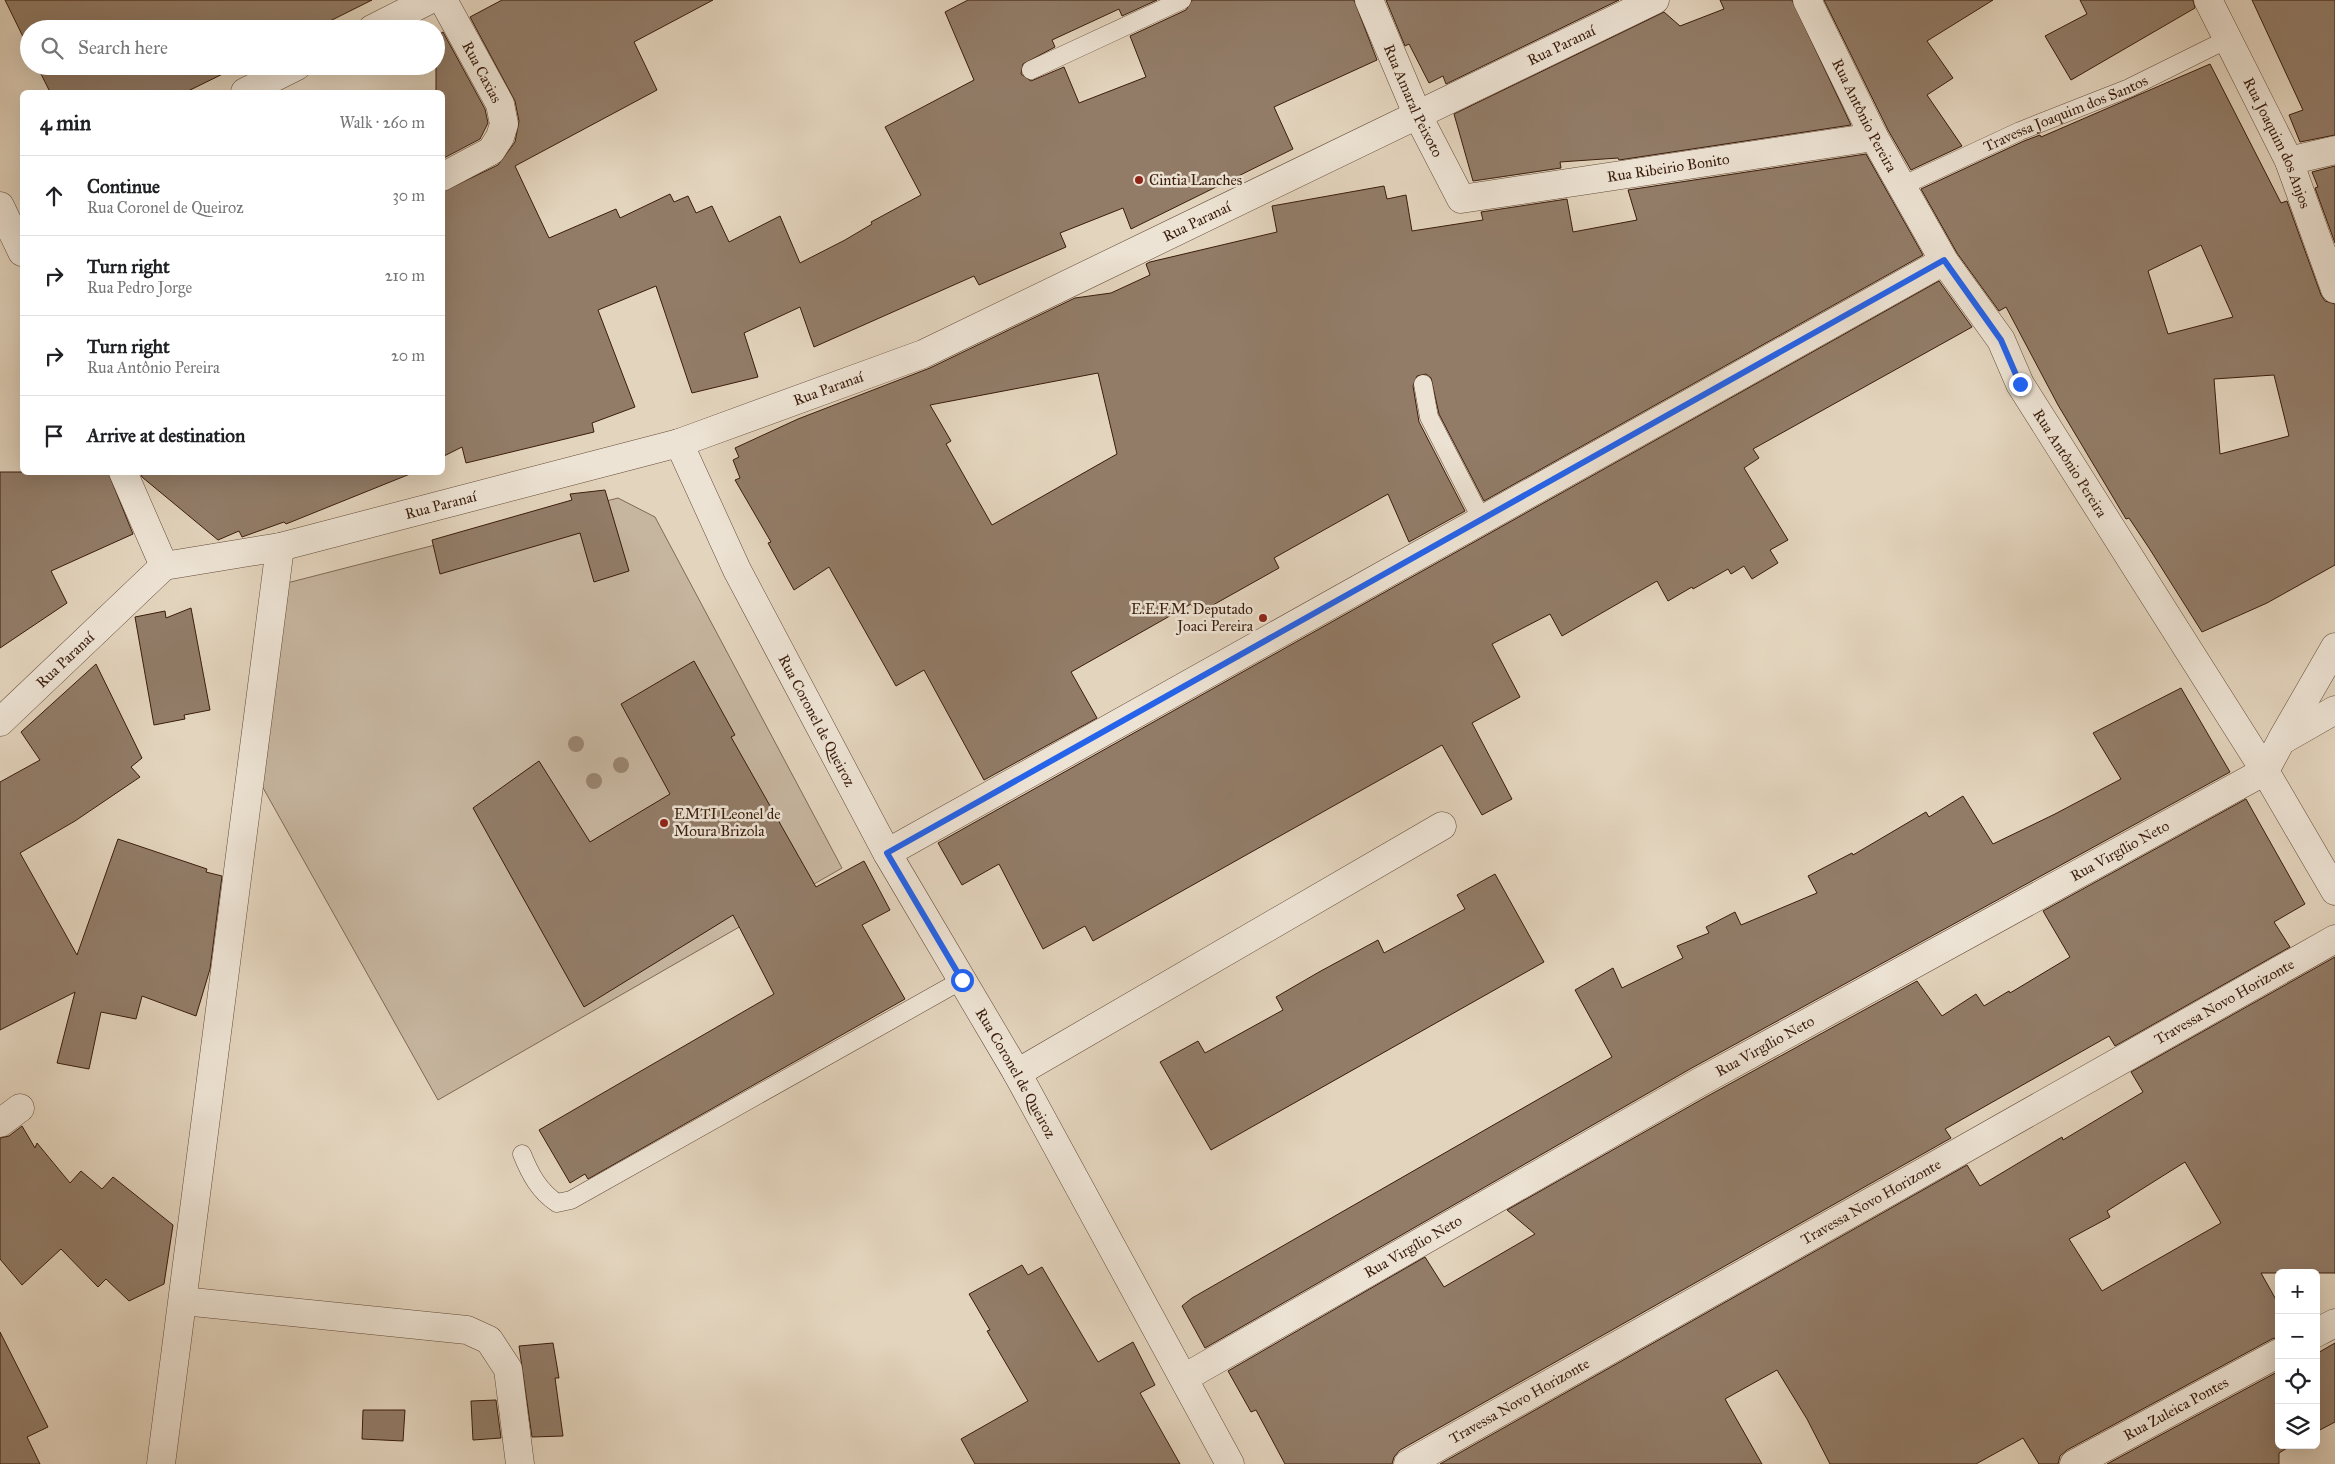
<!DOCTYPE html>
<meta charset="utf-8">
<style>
:root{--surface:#fff;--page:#f2f2f2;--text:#202124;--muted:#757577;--line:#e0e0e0}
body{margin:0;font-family:"IM FELL Great Primer",serif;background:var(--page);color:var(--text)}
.controls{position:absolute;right:15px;bottom:15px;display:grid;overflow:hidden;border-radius:8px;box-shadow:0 5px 20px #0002}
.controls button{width:45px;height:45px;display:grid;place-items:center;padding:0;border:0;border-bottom:1px solid var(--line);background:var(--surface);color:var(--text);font:25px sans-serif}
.stop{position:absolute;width:15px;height:15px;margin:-11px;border:4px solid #2563eb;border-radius:50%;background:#fff}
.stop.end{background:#2563eb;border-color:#fff;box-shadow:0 1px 5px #0008}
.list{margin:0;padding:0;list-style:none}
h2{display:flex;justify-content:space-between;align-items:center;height:65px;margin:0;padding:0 20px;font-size:21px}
h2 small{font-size:16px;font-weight:400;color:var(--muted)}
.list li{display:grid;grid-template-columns:32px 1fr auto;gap:15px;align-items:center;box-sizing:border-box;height:80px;padding:0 20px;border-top:1px solid var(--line)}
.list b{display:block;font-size:19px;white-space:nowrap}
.list p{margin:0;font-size:16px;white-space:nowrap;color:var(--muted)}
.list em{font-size:16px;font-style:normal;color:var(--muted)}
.icon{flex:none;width:28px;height:28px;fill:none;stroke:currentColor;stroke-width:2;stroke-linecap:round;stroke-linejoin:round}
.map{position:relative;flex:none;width:2335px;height:1464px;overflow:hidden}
.search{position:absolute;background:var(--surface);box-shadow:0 5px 20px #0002;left:20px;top:20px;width:425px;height:55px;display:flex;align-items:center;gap:12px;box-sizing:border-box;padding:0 18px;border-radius:28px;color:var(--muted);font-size:19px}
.panel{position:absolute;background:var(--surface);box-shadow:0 5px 20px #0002;left:20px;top:90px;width:425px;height:385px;border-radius:8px}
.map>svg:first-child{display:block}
.green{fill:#c6b59f;stroke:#806855}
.building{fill:#927c68;stroke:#3a1c0b;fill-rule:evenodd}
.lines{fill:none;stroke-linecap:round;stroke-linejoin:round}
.lane-casing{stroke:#644a38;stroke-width:19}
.street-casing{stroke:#644a38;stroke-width:29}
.lane{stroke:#ede3d4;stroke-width:18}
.street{stroke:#ede3d4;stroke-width:28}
.tree{fill:#99846f}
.route{stroke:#2563eb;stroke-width:6}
.poi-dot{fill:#8f2418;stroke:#ede3d4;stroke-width:2}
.labels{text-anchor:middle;stroke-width:5;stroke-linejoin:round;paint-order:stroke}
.street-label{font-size:15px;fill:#3a1c0b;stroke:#ede3d4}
.poi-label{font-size:15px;fill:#3a1c0b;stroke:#ede3d4;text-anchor:start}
</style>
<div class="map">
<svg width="2335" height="1464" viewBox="0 0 2335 1464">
<rect width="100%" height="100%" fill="#e3d4bd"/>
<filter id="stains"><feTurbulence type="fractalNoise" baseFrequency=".004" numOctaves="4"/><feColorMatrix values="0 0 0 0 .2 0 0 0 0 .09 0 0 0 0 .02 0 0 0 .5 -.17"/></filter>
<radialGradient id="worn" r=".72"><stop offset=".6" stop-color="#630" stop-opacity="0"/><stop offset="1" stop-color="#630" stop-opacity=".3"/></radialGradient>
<path class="green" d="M618,498L655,517L842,868L438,1100L262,786L287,583Z"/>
<path class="building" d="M5,0H372L314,29H29V49Z
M502,0H713L634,42L657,90L515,166L549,238L616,209L620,218L670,194L674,202L688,196L696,213L712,206L729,242L780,216L800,263L845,240L872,224L871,222L921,195L885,127L974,80L945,12L968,0H1157L1122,16L1119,9L1052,40L1055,47L1023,64L1021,74L1031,81L1064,67L1079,103L1146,77L1130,36L1186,10L1192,0H1354L1377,60L1274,107L1293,149L1131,229L1123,208L1060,233L1066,247L979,285L974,276L814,347L800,307L744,333L758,377L692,393L656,286L598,310L635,407L592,423L594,432L466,463L462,447L442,457V192L498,165L515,142L519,121L515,101L470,17Z
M1386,0H1619L1446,84L1443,76L1429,83L1409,44L1405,46Z
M1720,0H1792L1851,125L1619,160L1618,158L1560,162L1561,168L1473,181L1454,114L1664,12L1680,26L1724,9Z
M1824,0H1993L1927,41L1953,78L1927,95L1962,146L1911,170L1888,130Z
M2080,0H2193L2195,8L2071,80L2045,36L2087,14Z
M2252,0H2335V135L2300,142L2289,115L2303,110Z
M443,32L485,109L488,123L480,139L442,159V92H436V36Z
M2210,64L2281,203L2287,201L2321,295L2325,301L2335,304V565L2267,603L2202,632L2149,548L2129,518L2126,519L2058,405L2006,307L1999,311L1957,253L1921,189L2024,141L2040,135L2041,137ZM2201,245L2233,317L2168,334L2148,271ZM2274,375L2289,436L2220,454L2214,379Z
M37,66H239L186,92H50Z
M1866,154L1923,255L1484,501L1439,414L1431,378L1426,374L1417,376L1413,386L1419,422L1465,511L1409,542L1388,494L1274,558L1279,568L1197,614L1191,604L1071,672L1097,718L984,780L924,670L896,686L829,567L794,590L768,543L771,542L735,480L740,478L733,460L739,457L735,448L798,419L930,368L1075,298L1111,293L1150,275L1146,264L1150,262L1277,232L1272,206L1384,186L1387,199L1406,195L1412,231L1483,220L1481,212L1567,199L1573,232L1637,220L1628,190ZM1098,373L1117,454L992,525L946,444L951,441L930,405Z
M2335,166V243L2315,188L2318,187L2312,172Z
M1939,281L1972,327L1753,449L1759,458L1744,468L1788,540L1770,550L1778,563L1752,579L1744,566L1731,574L1728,569L1693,589L1692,587L1668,601L1657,581L1562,636L1550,614L1492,644L1520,697L1472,723L1512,799L1482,815L1442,745L1093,941L1085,926L1043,949L999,864L962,885L938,843Z
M0,472H108L133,534L51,571L67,603L0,648Z
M140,472H410V474L286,524L284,522L242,537L239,531L218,540L142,477Z
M605,490L629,571L594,582L580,533L440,574L432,540L572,500L570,494Z
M191,608L210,710L184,715L185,719L154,725L135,617L165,611L166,618Z
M694,661L735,735L731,737L816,887L864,861L890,910L862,925L905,999L588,1179L585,1174L570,1183L539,1130L774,994L733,915L584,1007L473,808L539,761L590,842L670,794L621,704Z
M96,664L142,758L131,767L140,777L75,821L20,853L77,955L118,839L207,869L206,872L222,876L210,969L196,1016L142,996L136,1019L101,1012L89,1069L57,1063L75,992L0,1030V782L40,760L21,732Z
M2181,688L2230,772L1690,1069L1205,1348L1182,1306L1192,1298L1612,1057L1575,990L1613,968L1622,988L1683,958L1677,946L1709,933L1706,927L1735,912L1741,925L1817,893L1808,876L1852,853L1853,855L1926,812L1929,817L1963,796L1993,844L2055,814L2121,779L2093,733Z
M2246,799L2305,904L2274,922L2290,947L2115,1046L2109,1036L1945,1129L1951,1138L1400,1450L1394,1457L1392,1464H1285L1256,1410L1251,1412L1228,1371L1425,1257L1444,1287L1535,1234L1507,1210L1706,1097L1917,981L1942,1016L1976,994L1984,1006L2009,991L2010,993L2070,957L2043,911Z
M1495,874L1544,962L1211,1150L1160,1062L1198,1041L1205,1053L1283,1010L1276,997L1319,972L1378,940L1384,953L1465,909L1457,895Z
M2335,957V1273H2261L2279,1305V1337L2272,1339L2067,1450L2060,1456L2058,1464H2039L2023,1438L1976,1464H1830L1807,1419L1777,1370L1725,1399L1762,1464H1440L1967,1165L1980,1186L2062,1137L2063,1140L2143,1092L2131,1072ZM2185,1162L2221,1223L2102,1291L2069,1239L2110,1217L2107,1211Z
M22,1126L35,1148L37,1143L70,1183L81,1171L102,1189L113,1177L173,1225L164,1284L129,1301L106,1279L98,1287L61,1249L22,1285L0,1259V1138L9,1136Z
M1022,1265L1028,1275L1042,1267L1098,1362L1133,1342L1155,1385L1140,1393L1180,1464H975L961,1439L1028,1401L987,1331L990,1330L969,1294Z
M0,1332L48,1427L27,1437L40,1464H0Z
M553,1343L559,1378H555L563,1436L532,1437L519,1346Z
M2335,1343V1422L2316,1432V1354Z
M2279,1371V1445H2292L2279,1453V1464H2107Z
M496,1400L501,1438L473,1440L471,1401Z
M363,1410H405L403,1441L362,1439Z"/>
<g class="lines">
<defs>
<g id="lane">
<path d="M1031,70L1182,0"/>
<path id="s1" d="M1902,186L2020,131L2129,88L2228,39"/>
<path d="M1423,384L1429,417L1482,520"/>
<path d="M522,1154C530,1174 539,1191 557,1203L571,1200L962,980"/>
</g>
<g id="street">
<path id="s2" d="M1369,0L1418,116L1461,199L1874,137"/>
<path id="s3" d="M1807,0L1874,137L1944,261L2001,340L2020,384L2265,771L2335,891"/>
<path id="s4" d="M2208,0L2289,161L2335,289"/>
<path d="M372,29L429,0"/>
<path d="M245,92L297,66"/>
<path d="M2289,161L2335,150"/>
<path d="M442,177L491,151L500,137L504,124L500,104L443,0"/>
<path d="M0,206L22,252"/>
<path id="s5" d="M679,443L737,570L887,853L1017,1073L1230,1464"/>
<path d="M123,472L164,566"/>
<path id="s6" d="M0,722L164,566L280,547L679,443L923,354L1655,0"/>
<path d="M2282,739L2335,647"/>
<path d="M887,853L1944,261"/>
<path d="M1017,1073L1442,826"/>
<path d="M0,1123L20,1108"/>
<path d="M183,1301L467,1330L489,1340L508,1369L520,1464"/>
<path d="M2316,1333L2335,1323"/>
<path id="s7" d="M1184,1378L1698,1083L2265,771L2281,741L2335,710"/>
<path d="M161,1464L280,547"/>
<path id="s8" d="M1408,1464L2335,939"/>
<path id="s9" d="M2074,1464L2279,1353"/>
</g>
</defs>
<use href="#lane" class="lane-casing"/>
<use href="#street" class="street-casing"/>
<use href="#lane" class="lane"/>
<use href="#street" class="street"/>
</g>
<g class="tree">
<circle cx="576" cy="744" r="8"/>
<circle cx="621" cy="765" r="8"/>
<circle cx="594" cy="781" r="8"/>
</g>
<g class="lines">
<path class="route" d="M962,980L887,853L1944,260L2001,340L2020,384"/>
</g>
<g class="poi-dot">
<circle cx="1139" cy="180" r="5"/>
<circle cx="1263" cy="618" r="5"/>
<circle cx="664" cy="823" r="5"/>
</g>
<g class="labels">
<g class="street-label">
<text dy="5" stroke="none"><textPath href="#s6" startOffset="1725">Rua Paranaí</textPath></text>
<text transform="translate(482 72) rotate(62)" y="5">Rua Caxias</text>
<text dy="5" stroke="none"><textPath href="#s2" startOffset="110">Rua Amaral Peixoto</textPath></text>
<text dy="5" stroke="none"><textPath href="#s1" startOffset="179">Travessa Joaquim dos Santos</textPath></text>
<text dy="5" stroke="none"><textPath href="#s3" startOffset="129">Rua Antônio Pereira</textPath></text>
<text dy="5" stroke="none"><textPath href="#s4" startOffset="159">Rua Joaquim dos Anjos</textPath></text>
<text dy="5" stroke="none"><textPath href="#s2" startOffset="429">Rua Ribeirio Bonito</textPath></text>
<text dy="5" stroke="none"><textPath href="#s6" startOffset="1320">Rua Paranaí</textPath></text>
<text dy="5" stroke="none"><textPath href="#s6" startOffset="915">Rua Paranaí</textPath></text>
<text dy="5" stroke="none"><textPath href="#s3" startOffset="534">Rua Antônio Pereira</textPath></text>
<text dy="5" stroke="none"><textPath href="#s6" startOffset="510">Rua Paranaí</textPath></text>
<text dy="5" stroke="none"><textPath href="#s6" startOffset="90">Rua Paranaí</textPath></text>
<text dy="5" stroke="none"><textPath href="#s5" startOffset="310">Rua Coronel de Queiroz</textPath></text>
<text dy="5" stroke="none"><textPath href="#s7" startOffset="1074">Rua Virgílio Neto</textPath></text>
<text dy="5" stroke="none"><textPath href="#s8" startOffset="938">Travessa Novo Horizonte</textPath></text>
<text dy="5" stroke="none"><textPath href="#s7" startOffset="669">Rua Virgílio Neto</textPath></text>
<text dy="5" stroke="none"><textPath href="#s5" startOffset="715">Rua Coronel de Queiroz</textPath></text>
<text dy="5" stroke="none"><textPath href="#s8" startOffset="532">Travessa Novo Horizonte</textPath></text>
<text dy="5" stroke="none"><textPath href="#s7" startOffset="264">Rua Virgílio Neto</textPath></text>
<text dy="5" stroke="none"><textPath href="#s8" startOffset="128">Travessa Novo Horizonte</textPath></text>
<text dy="5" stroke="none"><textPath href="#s9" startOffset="116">Rua Zuleica Pontes</textPath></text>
</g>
<g class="poi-label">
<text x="1149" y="185">Cintia Lanches</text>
<text x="1253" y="614" text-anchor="end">E.E.F.M. Deputado<tspan x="1253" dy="17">Joaci Pereira</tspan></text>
<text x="674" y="819">EMTI Leonel de<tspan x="674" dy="17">Moura Brizola</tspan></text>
</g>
</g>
<rect width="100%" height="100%" filter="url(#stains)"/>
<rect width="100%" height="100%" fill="url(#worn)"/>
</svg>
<div class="controls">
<button>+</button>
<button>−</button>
<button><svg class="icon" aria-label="locate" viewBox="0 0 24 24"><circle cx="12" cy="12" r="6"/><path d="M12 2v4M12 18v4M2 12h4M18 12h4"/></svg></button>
<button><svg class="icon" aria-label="layers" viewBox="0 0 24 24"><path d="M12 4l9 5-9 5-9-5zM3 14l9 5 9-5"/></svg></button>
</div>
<div class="stop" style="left:962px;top:980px"></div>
<div class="stop end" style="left:2020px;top:384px"></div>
<div class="search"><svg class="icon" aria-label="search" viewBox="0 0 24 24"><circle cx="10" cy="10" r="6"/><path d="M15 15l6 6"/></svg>Search here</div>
<section class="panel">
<h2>4 min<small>Walk · 260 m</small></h2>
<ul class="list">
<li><svg class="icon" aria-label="ahead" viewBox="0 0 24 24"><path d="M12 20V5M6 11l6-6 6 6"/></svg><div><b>Continue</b><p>Rua Coronel de Queiroz</p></div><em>30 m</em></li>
<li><svg class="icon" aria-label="right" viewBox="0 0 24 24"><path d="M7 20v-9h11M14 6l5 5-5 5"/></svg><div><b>Turn right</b><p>Rua Pedro Jorge</p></div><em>210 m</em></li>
<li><svg class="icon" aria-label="right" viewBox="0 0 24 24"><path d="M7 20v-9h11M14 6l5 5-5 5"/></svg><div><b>Turn right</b><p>Rua Antônio Pereira</p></div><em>20 m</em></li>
<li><svg class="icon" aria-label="arrive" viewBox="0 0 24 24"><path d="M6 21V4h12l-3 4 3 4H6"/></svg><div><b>Arrive at destination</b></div></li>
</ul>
</section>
</div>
